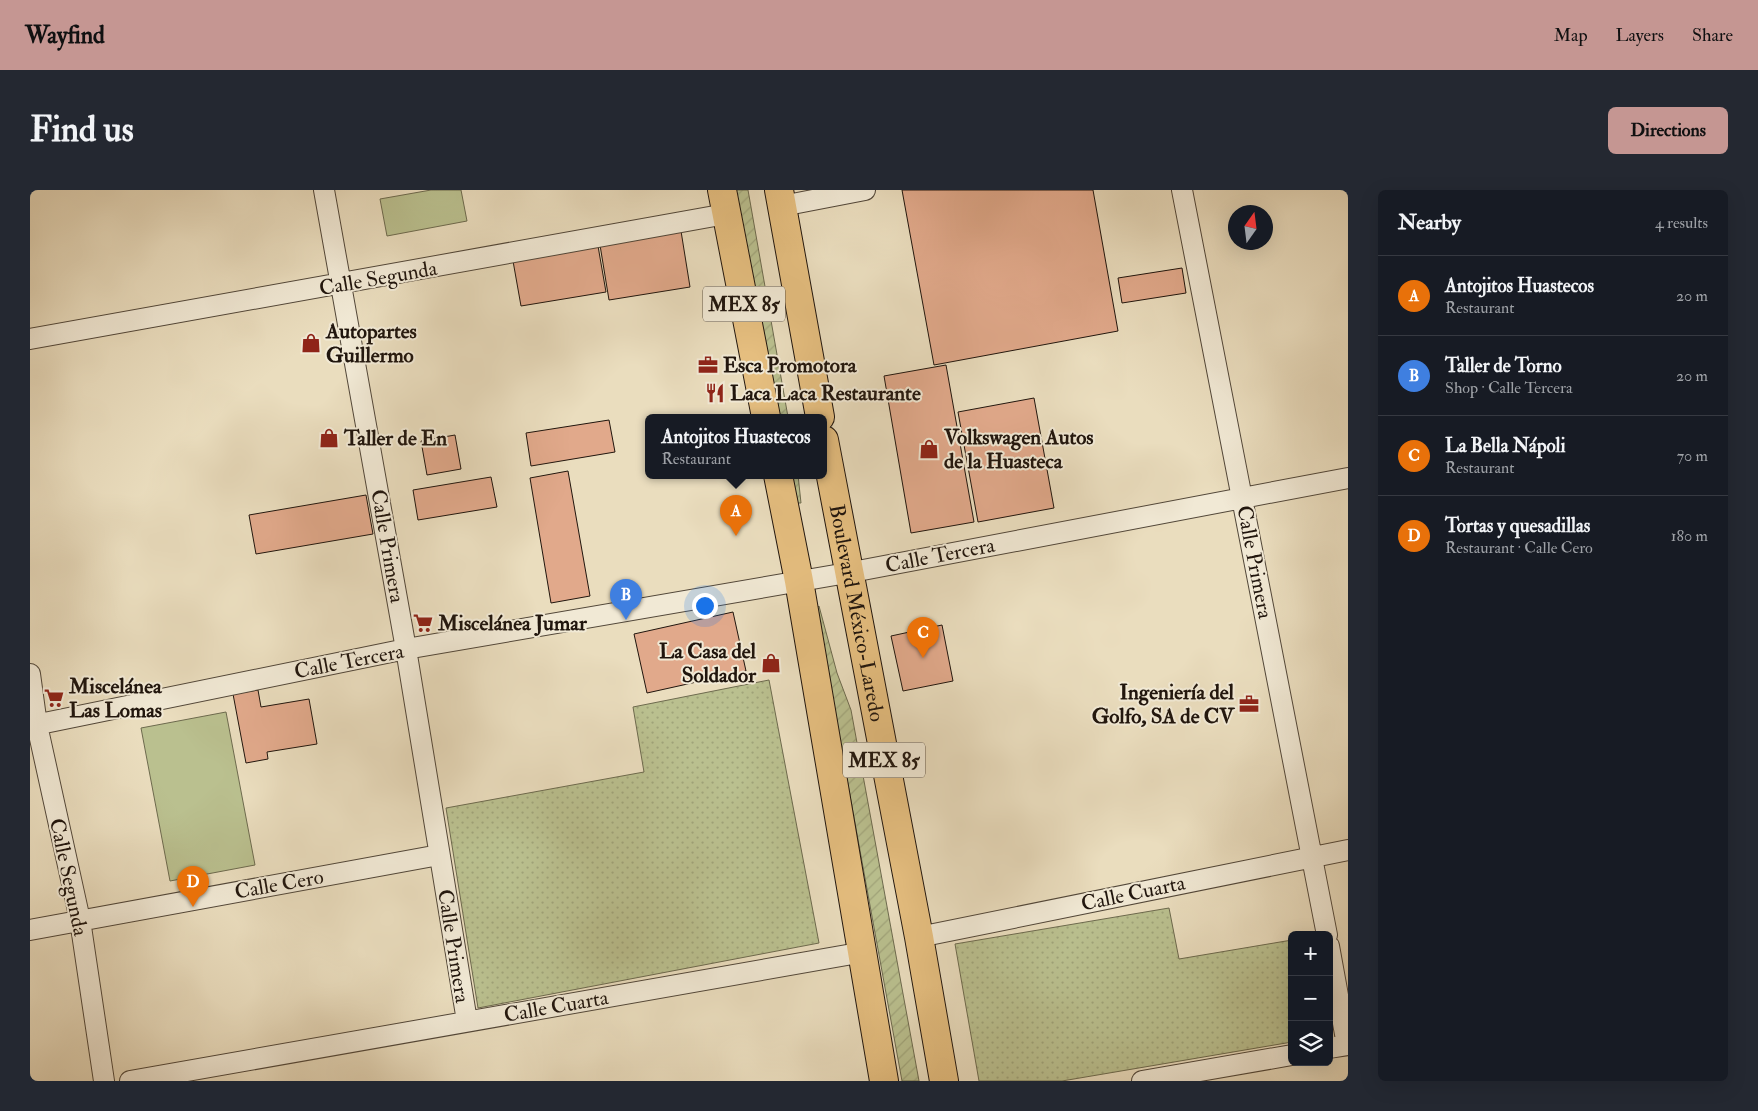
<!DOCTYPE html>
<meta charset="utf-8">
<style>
:root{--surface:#171b24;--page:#242831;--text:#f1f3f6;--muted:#9ea1a6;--line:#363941;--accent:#c59692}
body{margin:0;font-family:"IM FELL Double Pica",serif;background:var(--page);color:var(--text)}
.controls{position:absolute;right:15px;bottom:15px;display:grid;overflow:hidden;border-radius:8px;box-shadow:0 5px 20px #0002}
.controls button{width:45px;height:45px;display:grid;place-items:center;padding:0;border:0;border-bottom:1px solid var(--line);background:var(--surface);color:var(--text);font:25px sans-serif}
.compass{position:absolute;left:1198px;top:15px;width:45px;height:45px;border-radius:50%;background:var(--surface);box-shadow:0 5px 20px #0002;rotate:14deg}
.you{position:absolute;left:674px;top:415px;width:18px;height:18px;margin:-12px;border:4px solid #fff;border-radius:50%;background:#1a73e8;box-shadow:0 0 0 8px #1a73e833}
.badge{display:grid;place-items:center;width:32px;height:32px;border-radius:50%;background:var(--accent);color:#fff;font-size:16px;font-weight:700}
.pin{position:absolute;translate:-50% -41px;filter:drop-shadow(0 1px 2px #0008)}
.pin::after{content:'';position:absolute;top:26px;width:18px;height:15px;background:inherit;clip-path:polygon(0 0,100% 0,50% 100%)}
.popup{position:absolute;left:615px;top:224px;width:182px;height:65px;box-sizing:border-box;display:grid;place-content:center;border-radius:8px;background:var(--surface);filter:drop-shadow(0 1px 4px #0005);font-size:16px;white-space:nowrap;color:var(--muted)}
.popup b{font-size:19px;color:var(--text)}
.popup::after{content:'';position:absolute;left:50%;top:100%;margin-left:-10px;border:10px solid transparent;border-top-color:var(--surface)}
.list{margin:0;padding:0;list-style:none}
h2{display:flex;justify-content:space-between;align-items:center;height:65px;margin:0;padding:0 20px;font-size:21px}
h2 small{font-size:16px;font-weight:400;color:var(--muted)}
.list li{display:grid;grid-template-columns:32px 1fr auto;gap:15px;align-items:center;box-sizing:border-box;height:80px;padding:0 20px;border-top:1px solid var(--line)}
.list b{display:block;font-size:19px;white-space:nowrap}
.list p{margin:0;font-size:16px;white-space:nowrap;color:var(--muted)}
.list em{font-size:16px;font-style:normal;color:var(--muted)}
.icon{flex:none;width:28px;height:28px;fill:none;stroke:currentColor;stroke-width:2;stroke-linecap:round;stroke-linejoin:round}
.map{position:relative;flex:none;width:1318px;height:891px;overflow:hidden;border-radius:8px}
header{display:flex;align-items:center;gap:30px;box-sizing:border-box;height:70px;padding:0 25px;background:var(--accent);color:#111}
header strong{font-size:24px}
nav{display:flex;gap:28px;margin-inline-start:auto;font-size:18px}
.intro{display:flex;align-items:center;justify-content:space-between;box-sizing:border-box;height:120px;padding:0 30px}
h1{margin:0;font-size:35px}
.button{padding:12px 22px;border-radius:8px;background:var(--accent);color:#111;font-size:18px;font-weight:700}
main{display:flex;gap:30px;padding:0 30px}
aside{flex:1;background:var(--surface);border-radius:8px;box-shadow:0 5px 20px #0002}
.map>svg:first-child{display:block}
.grass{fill:url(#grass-dots);stroke:#6d6a4e}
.garden{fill:url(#garden-furrows);stroke:#6d6a4e}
.pitch{fill:#bac08f;stroke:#6d6a4e}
.building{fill:#e1a98b;stroke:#20150d}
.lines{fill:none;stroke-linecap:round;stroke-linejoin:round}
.minor-casing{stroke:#524739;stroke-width:22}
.primary-casing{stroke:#20150d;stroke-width:30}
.minor{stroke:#f1e9d5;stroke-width:20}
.primary{stroke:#e5be7f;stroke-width:28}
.labels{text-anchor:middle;stroke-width:4;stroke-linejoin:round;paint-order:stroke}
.shield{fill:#f1e9d5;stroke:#5f5549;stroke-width:1}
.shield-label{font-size:20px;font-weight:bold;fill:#20150d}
.street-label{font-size:21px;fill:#20150d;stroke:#f1e9d5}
.poi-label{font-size:21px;font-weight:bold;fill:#20150d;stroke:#f1e9d5;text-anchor:start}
</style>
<header>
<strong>Wayfind</strong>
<nav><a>Map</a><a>Layers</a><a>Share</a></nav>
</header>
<div class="intro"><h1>Find us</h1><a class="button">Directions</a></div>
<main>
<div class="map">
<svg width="1318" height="891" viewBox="0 0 1318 891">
<defs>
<pattern id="grass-dots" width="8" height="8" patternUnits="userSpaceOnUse" patternTransform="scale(1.25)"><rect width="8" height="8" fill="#bac08f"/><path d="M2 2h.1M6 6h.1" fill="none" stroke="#a0a47a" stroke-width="1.8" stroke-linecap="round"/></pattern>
<pattern id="garden-furrows" width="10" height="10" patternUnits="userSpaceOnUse" patternTransform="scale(1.25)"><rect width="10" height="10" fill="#bac08f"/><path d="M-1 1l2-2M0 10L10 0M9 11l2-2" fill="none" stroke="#a0a47a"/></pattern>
</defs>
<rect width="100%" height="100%" fill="#eaddbe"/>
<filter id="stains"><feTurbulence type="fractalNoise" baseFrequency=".004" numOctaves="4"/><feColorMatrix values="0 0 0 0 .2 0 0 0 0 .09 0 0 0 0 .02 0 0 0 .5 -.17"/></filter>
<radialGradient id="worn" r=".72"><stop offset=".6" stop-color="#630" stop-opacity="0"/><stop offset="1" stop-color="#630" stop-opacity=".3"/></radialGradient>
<path class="grass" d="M739,490L789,753L448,818L416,618L614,582L603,517Z
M1139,718L1149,769L1262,750V852L1032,891H949L925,754Z"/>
<path class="garden" d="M706,0H718L758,227H750Z
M761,285H768L771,313H767Z
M789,416L807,483L821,520L889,891H872L786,419Z"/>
<path class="pitch" d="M401,0H431L437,31L357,46L350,9Z
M196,522L225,675L140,691L111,538Z"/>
<path class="building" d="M872,0H1063L1088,141L904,175Z
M651,41L660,97L579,110L570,55Z
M568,56L576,102L491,116L483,71Z
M1152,78L1156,103L1092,113L1088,88Z
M916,175L944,332L881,343L854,186Z
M1004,208L1024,318L948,332L928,222Z
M579,230L585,262L501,276L496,243Z
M425,245L431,279L397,285L391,251Z
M538,281L560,406L521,413L500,288Z
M461,287L467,317L388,330L383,300Z
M336,305L343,344L226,364L219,325Z
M703,422L716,481L617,503L604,444Z
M912,435L923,491L873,501L861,446Z
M228,500L231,517L279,509L287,554L237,562L238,569L216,573L203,504Z"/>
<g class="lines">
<defs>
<path id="minor" d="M294,0L376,459L437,831
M1152,0L1297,745
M752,16L835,0
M0,149L696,24
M0,484L7,535L50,730L74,891
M0,536L376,459L817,383L1318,288
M0,740L409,665
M889,747L1318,660
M1299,756L1317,855
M1299,858L1318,855
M100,891L834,762
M1112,891L1262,865"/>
<g id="primary">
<path d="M692,0L736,227"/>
<path d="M749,0L790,227"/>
<path id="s1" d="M794,250L889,747L914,891"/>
<path d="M748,285L769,391L854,891"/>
</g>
</defs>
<use href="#minor" class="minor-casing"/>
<use href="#primary" class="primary-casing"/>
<use href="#minor" class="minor"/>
<use href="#primary" class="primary"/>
</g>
<defs>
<symbol id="shop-bare" viewBox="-9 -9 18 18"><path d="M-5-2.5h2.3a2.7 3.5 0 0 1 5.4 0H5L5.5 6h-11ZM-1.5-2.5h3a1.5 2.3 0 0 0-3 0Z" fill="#8f2418" stroke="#f1e9d5" stroke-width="2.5" paint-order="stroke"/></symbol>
<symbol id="office-bare" viewBox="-9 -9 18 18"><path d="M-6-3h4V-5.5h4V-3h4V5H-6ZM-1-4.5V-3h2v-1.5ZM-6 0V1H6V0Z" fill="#8f2418" stroke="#f1e9d5" stroke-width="2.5" paint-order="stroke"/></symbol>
<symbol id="restaurant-bare" viewBox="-9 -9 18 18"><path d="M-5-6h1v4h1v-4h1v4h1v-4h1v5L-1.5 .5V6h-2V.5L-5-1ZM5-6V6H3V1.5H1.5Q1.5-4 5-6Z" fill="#8f2418" stroke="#f1e9d5" stroke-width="2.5" paint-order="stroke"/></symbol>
<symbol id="supermarket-bare" viewBox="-9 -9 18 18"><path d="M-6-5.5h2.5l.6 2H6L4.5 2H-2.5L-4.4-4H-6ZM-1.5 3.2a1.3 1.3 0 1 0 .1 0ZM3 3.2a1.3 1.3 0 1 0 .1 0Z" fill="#8f2418" stroke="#f1e9d5" stroke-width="2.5" paint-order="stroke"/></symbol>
</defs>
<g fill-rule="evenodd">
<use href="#shop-bare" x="267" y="139" width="28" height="28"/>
<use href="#office-bare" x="664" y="161" width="28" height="28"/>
<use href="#restaurant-bare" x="671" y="189" width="28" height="28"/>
<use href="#shop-bare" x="285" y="234" width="28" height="28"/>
<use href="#shop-bare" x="885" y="245" width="28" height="28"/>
<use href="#supermarket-bare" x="379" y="419" width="28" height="28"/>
<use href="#shop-bare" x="727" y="459" width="28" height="28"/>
<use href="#supermarket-bare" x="10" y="494" width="28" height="28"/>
<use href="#office-bare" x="1205" y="500" width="28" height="28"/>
</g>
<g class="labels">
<g class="shield">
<rect x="673" y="96.5" width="82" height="35" rx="4"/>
<rect x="813" y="552.5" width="82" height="35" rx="4"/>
</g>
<g class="shield-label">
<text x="714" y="121">MEX 85</text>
<text x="854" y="577">MEX 85</text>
</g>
<g class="street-label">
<text transform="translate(348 88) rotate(-10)" y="7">Calle Segunda</text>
<text transform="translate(358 356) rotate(80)" y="7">Calle Primera</text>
<text transform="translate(910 365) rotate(-11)" y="7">Calle Tercera</text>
<text transform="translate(1225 372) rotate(79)" y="7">Calle Primera</text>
<text dy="7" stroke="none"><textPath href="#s1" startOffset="176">Boulevard México-Laredo</textPath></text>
<text transform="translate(319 471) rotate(-11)" y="7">Calle Tercera</text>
<text transform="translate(39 687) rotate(78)" y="7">Calle Segunda</text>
<text transform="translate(249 694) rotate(-10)" y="7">Calle Cero</text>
<text transform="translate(1103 703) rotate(-12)" y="7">Calle Cuarta</text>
<text transform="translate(424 756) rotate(81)" y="7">Calle Primera</text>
<text transform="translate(526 816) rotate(-10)" y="7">Calle Cuarta</text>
</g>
<g class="poi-label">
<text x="296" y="148">Autopartes<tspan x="296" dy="24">Guillermo</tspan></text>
<text x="693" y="182">Esca Promotora</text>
<text x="700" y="210">Laca Laca Restaurante</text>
<text x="914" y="254">Volkswagen Autos<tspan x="914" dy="24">de la Huasteca</tspan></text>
<text x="314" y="255">Taller de En</text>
<text x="408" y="440">Miscelánea Jumar</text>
<text x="726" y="468" text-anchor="end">La Casa del<tspan x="726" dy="24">Soldador</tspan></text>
<text x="39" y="503">Miscelánea<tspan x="39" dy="24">Las Lomas</tspan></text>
<text x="1204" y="509" text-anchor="end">Ingeniería del<tspan x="1204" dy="24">Golfo, SA de CV</tspan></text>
</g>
</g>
<rect width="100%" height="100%" filter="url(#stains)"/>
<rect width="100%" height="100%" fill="url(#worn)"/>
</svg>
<div class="controls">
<button>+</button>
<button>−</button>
<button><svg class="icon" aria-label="layers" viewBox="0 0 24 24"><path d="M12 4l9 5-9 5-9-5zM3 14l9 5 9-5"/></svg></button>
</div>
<svg class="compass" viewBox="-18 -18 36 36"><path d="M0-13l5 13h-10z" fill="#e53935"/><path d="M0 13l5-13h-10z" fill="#9ea1a6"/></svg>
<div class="you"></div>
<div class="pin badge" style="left:706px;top:346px;background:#e8710a">A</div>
<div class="popup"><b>Antojitos Huastecos</b>Restaurant</div>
<div class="pin badge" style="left:596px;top:430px;background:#3f7fe0">B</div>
<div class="pin badge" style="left:893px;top:468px;background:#e8710a">C</div>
<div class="pin badge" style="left:163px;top:717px;background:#e8710a">D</div>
</div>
<aside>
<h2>Nearby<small>4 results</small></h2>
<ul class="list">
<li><span class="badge" style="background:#e8710a">A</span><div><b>Antojitos Huastecos</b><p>Restaurant</p></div><em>20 m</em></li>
<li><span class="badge" style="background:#3f7fe0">B</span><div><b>Taller de Torno</b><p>Shop · Calle Tercera</p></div><em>20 m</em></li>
<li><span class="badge" style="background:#e8710a">C</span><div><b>La Bella Nápoli</b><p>Restaurant</p></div><em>70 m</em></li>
<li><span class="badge" style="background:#e8710a">D</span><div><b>Tortas y quesadillas</b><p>Restaurant · Calle Cero</p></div><em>180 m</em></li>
</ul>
</aside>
</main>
